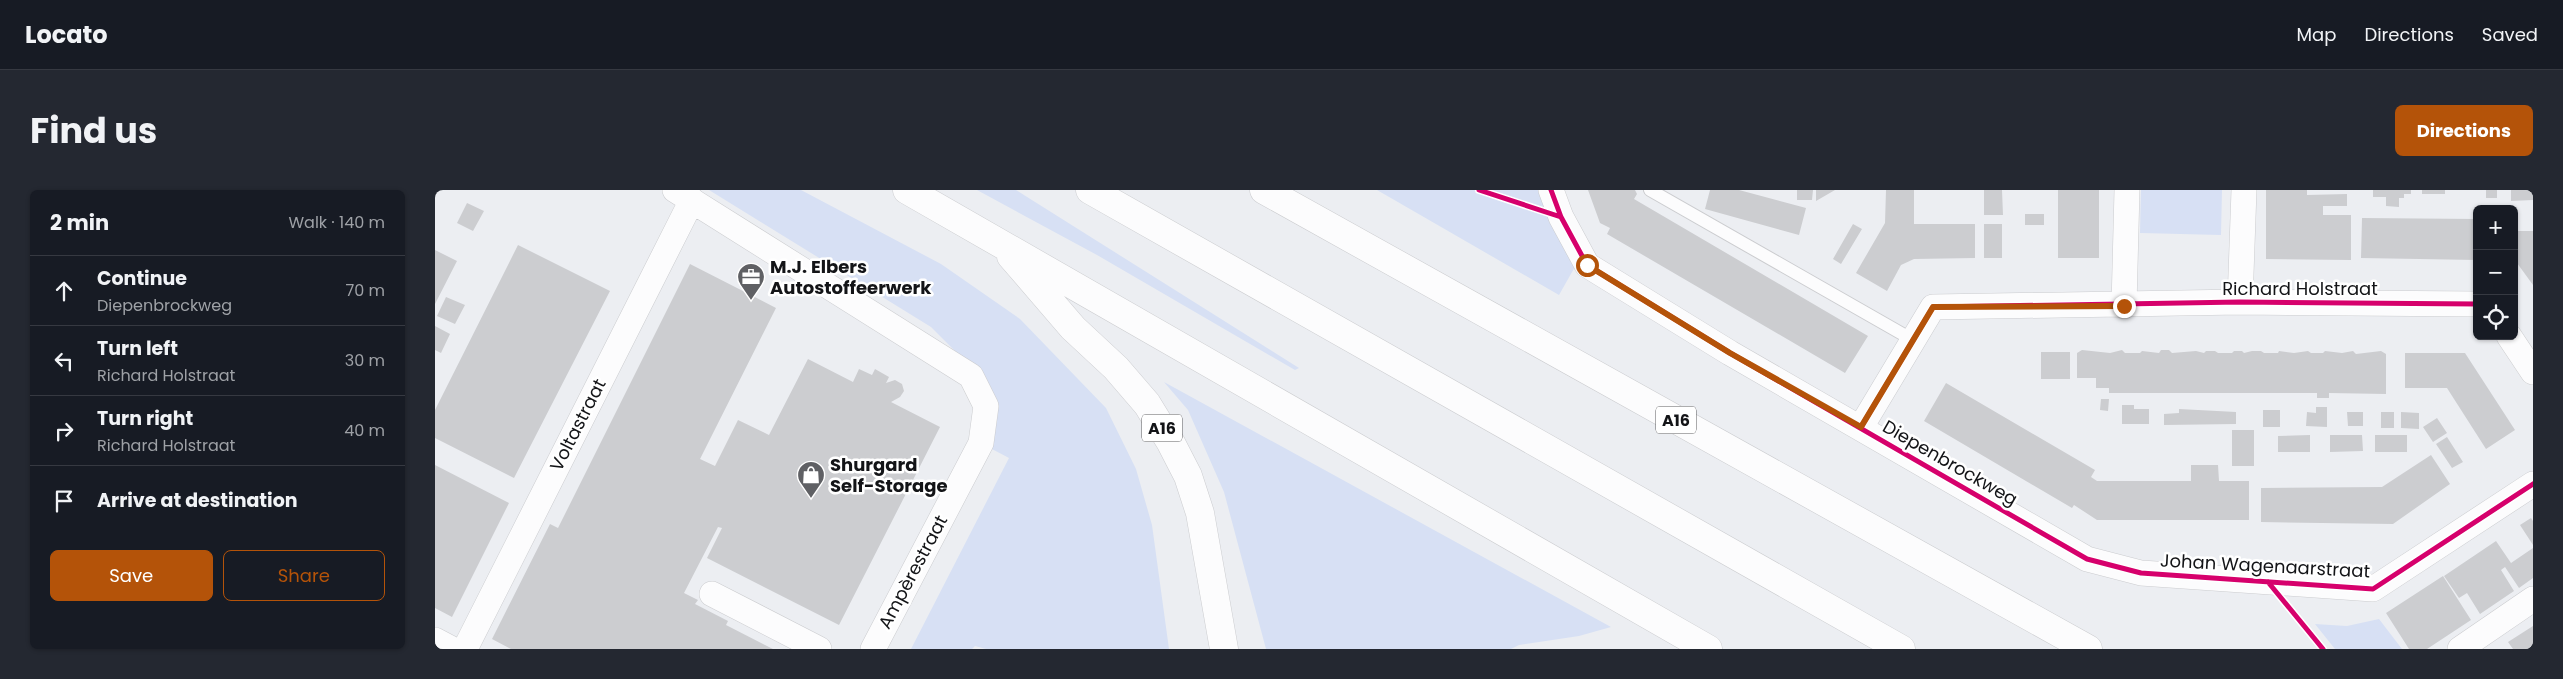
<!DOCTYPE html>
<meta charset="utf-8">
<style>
:root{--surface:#171b24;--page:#242831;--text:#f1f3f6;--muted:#9ea1a6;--line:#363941;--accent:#b45309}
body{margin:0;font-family:Poppins,sans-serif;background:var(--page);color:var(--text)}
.controls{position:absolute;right:15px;top:15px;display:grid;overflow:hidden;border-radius:8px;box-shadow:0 1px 4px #0004}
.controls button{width:45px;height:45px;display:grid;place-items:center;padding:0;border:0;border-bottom:1px solid var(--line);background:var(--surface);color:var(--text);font:25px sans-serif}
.stop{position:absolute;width:15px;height:15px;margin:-11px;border:4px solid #b45309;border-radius:50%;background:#fff}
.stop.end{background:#b45309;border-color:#fff;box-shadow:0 1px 5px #0008}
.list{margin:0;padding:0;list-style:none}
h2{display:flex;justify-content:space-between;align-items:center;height:65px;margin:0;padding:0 20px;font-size:21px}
h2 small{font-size:16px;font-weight:400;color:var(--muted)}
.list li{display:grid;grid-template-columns:32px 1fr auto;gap:15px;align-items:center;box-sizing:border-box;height:70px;padding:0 20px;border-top:1px solid var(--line)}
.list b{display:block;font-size:19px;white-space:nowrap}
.list p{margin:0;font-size:16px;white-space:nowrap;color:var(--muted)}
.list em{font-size:16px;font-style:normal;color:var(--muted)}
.actions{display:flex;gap:10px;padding:15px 20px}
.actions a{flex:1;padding:11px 0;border:1px solid var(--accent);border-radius:8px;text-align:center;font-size:18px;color:var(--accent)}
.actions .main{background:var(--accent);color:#fff}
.icon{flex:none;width:28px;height:28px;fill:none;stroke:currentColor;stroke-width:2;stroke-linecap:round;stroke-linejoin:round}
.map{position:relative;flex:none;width:2098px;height:459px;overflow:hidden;border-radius:8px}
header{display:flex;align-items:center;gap:30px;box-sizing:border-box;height:70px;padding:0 25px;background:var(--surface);border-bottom:1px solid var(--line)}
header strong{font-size:24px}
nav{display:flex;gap:28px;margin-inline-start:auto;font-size:18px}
.intro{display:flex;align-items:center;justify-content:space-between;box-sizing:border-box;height:120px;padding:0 30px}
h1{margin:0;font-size:35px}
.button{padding:12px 22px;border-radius:8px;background:var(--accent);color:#fff;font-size:18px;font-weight:700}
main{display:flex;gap:30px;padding:0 30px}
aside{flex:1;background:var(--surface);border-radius:8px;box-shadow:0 1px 4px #0004}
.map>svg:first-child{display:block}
.green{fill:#d7e0f4}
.building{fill:#cccdd0}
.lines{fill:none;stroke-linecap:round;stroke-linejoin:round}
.service-casing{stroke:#cbcccf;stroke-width:14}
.minor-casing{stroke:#cbcccf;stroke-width:26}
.motorway-casing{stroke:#cbcccf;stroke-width:29}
.service{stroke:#fcfcfd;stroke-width:12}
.minor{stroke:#fcfcfd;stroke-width:25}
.motorway{stroke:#fcfcfd;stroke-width:28}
.cycleway-casing{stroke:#fff;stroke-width:8}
.cycleway{stroke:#d6006c;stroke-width:5}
.route{stroke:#b45309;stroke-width:6}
.labels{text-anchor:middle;stroke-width:5;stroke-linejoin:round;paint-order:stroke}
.shield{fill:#fff;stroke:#5a5a5d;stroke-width:1}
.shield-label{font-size:16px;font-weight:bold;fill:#131417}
.poi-label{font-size:18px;font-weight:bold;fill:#131417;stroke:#fff;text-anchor:start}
.street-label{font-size:18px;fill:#131417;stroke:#fff}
</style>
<header>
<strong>Locato</strong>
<nav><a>Map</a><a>Directions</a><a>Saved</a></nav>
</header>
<div class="intro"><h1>Find us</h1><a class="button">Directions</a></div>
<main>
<aside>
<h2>2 min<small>Walk · 140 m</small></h2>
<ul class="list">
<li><svg class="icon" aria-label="ahead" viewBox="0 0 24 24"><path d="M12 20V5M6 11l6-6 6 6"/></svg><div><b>Continue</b><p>Diepenbrockweg</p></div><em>70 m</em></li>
<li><svg class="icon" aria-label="left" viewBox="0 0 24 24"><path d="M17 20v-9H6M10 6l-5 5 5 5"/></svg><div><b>Turn left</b><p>Richard Holstraat</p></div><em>30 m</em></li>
<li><svg class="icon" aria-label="right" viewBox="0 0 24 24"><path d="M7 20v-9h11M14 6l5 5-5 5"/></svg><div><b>Turn right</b><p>Richard Holstraat</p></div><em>40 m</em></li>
<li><svg class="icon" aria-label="arrive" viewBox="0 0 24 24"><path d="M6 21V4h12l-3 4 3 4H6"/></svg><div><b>Arrive at destination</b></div></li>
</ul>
<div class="actions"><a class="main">Save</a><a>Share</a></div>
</aside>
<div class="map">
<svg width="2098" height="459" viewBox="0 0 2098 459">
<rect width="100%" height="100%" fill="#eceef2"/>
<path class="green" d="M274,0H366L506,74L585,129L671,218L701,279L717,335L734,459H551L540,456L537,459H476L574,268L555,258L531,172L496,137Z
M542,0H581L864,178L860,180L662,65Z
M942,0H1105L1141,75L1124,105Z
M1706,0H1787L1786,45L1705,43Z
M729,192L1176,437L1144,446L1084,455L1076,459H831L789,302L753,220Z
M1944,429L1967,459H1900L1880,434L1912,436Z"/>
<path class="building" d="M1153,0H1200L1202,4L1199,9L1433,146L1410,183L1172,44L1175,38L1165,33Z
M1275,0H1304L1371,18L1364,45L1270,19Z
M1362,0H1378L1377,10H1362Z
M1381,0H1400L1381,11Z
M1451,0H1479V34H1540V68L1479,69L1466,75L1452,101L1421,83L1450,33Z
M1549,0H1567L1568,25H1549Z
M1623,0H1664V68H1623Z
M1831,0H1872V5L1912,4V16H1888V25H1916V70L1831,69Z
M1938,0H1976V4H1969V8H1964V17L1951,16V7H1938Z
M1987,0H2010V4H1987Z
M2051,0H2062V8H2051Z
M2076,0H2098V10L2076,11Z
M32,13L49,21L38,41L22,33Z
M1590,24H1609V35H1590Z
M1927,28L2042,29V70L1926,68Z
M1418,34L1427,39L1406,74L1398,69Z
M1549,34H1567V68H1549Z
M2079,41H2098V95L2082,73V69H2079Z
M83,55L175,101L79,288L0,248V220Z
M0,60L22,71L0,114Z
M255,74L341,118L265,269L280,276L303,230L334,245L373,169L418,192L424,179L437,185L440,179L454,187L451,193L460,190L467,194L469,201L465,207L456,212L505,237L404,435L272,368L287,338L283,337L249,403L263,410L260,414L293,431L291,435L338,459H76L57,449L115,334L123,338Z
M11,107L30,115L20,134L2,126Z
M0,136L15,144L6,163L0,160Z
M1647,160L1675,163L1687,160L1690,163H1705L1707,161L1724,163L1726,160H1734L1737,163L1761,161L1769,163L1771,161H1780L1783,163H1797L1799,161H1807L1809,163L1817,161H1826L1829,163H1843L1844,161L1859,163L1873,161L1876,163H1888L1890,161L1907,163L1918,161L1921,164L1946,161L1951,164V204L1894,203V208H1882V203H1674V198H1661V188H1642V163Z
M1606,162H1635V189H1606Z
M1970,163H2030L2080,240L2051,259L2012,198H1970Z
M1511,193L1660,280L1656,287L1662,291H1756V275H1783L1784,291H1814V330H1662L1639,315L1637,318L1489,231Z
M1666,209H1674L1673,221L1665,220Z
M1687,215H1699V219H1714V234H1687Z
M1881,217H1892V237L1871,236L1872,222L1881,223Z
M1744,219L1801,222V234L1729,235V224L1744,223Z
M1828,220H1845V237H1828Z
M1912,222H1928V236H1913Z
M1946,222H1959V238H1946Z
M1966,222L1984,223V239L1966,238Z
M2002,228L2012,243L1998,252L1988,237Z
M1797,240H1819V276H1797Z
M1875,245V262H1843V246Z
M1895,245H1927L1928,261L1895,262Z
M1940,245H1972V262H1940Z
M2012,247L2028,272L2017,278L2001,254Z
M1996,265L2015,294L1958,334L1826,332V298L1947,297Z
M0,275L74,313L17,427L0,418Z
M2096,328L2098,331V355L2085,335Z
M2061,351L2076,373L2098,358V388L2084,398L2070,377L2066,380L2079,401L2045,424L2032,403L2024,408L2009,386Z
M2008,386L2036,430L1992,459H1974L1951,423Z
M2098,436V459H2078L2073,452Z"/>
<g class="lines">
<defs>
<path id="service" d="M1215,0L1478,150"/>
<path id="minor" d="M240,0L536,186L551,216L546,253L438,459
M1116,0L1126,27L1152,75L1295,163L1652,369L1706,383L1938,399L2098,294
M1805,112L1809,0
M1689,116L1692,0
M2074,146L2098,182
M1426,237L1498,117L1805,112L2042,114
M277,404L384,459
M0,450L17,459
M30,459L257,10
M2025,459L2098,409"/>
<path id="motorway" d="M472,0L1273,459
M655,0L1466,459
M829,0L1653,459
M576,66L638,138L681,178L712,214L736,253L753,286L765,323L789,459"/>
</defs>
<use href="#service" class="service-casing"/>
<use href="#minor" class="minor-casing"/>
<use href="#motorway" class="motorway-casing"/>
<use href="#service" class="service"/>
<use href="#minor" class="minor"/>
<use href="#motorway" class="motorway"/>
<defs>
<path id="cycleway" d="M1044,0L1126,27
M1116,0L1126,27L1152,75L1295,163L1652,369L1706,383L1938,399L2098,294
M1426,237L1498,117L1805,112L2042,114
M1833,392L1888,459"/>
</defs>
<use href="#cycleway" class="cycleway-casing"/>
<use href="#cycleway" class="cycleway"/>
</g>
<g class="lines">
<path class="route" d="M1152,75L1295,163L1426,237L1498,117L1689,116"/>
</g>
<defs>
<symbol id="office-pin" viewBox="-11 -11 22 30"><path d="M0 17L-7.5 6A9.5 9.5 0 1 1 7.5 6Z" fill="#5f6064" stroke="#fff"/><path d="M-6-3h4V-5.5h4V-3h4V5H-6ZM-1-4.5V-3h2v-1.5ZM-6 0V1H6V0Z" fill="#fff"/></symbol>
<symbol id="shop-pin" viewBox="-11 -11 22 30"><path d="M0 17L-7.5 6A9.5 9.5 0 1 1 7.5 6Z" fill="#5f6064" stroke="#fff"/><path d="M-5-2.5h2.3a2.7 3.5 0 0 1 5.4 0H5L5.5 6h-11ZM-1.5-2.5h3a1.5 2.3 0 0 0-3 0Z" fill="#fff"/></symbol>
</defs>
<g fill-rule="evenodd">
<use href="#office-pin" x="300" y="71" width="32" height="43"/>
<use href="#shop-pin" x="360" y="269" width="32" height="43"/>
</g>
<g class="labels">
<g class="shield">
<rect x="1221" y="216.5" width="40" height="27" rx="4"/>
<rect x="707" y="224.5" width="40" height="27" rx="4"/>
</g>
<g class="shield-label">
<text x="1241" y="236">A16</text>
<text x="727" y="244">A16</text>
</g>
<g class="poi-label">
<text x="335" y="83">M.J. Elbers<tspan x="335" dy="21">Autostoffeerwerk</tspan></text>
<text x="395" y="281">Shurgard<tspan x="395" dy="21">Self-Storage</tspan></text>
</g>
<g class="street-label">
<text x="1865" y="105">Richard Holstraat</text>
<text transform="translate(143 235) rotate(-63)" y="6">Voltastraat</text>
<text transform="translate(1515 273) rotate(30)" y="6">Diepenbrockweg</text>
<text transform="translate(1830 376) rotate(3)" y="6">Johan Wagenaarstraat</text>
<text transform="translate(478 382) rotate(-62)" y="6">Ampèrestraat</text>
</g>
</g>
</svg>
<div class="controls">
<button>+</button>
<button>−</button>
<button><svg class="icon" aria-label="locate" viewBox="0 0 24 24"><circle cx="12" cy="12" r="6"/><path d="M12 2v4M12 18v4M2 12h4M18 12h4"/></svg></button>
</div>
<div class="stop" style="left:1152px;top:75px"></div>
<div class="stop end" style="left:1689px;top:116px"></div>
</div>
</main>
